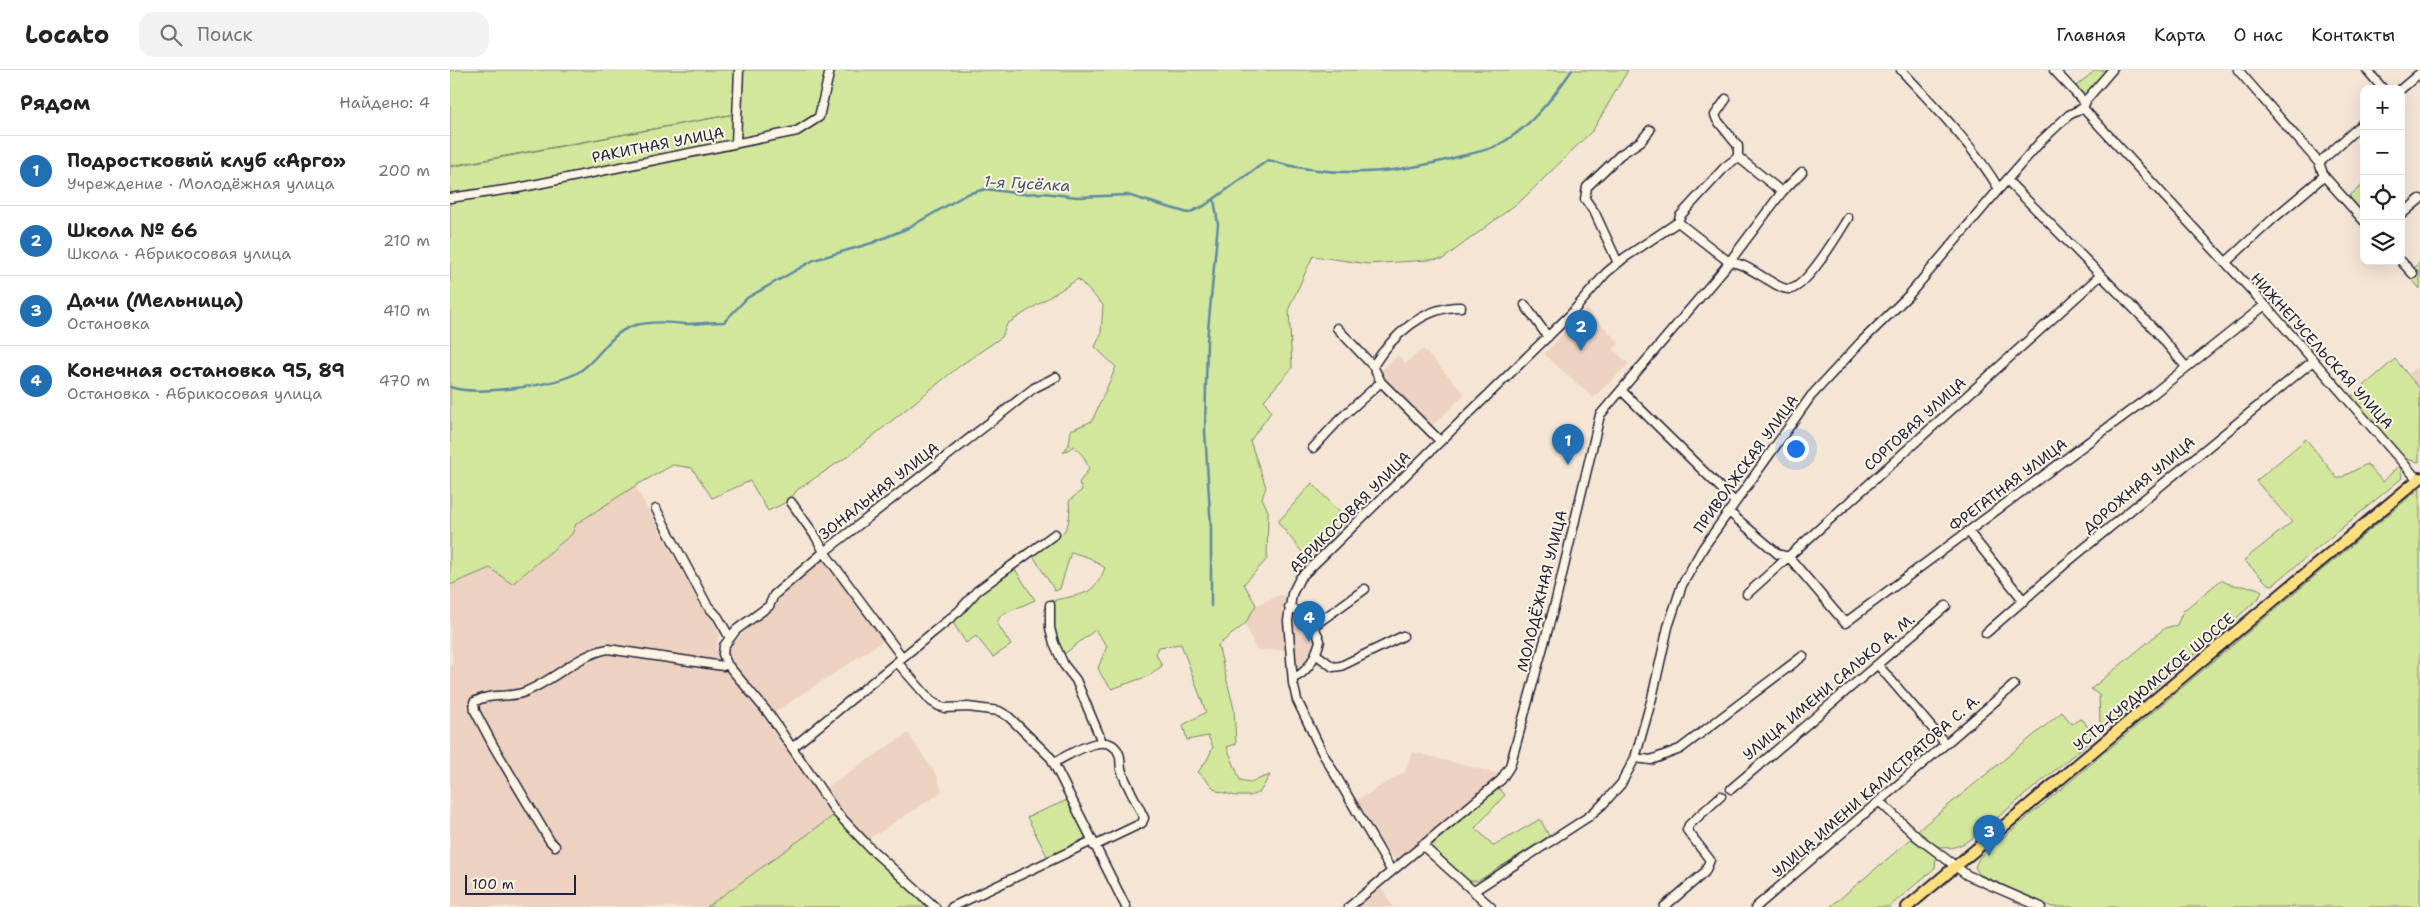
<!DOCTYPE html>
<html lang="ru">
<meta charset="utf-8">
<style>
:root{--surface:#fff;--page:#f2f2f2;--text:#222;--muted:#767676;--line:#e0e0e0;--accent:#1f6fb2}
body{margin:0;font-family:"Shantell Sans",sans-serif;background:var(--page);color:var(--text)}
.controls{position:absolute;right:15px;top:15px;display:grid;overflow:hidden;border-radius:10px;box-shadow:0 5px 20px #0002}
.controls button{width:45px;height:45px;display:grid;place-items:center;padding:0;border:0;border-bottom:1px solid var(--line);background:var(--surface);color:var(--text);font:25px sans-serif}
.scale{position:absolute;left:15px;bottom:12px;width:111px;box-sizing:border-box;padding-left:5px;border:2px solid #22223b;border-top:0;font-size:14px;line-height:18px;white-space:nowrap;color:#22223b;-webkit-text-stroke:4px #fcf5e5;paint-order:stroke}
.you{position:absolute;left:1345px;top:378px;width:18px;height:18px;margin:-12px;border:4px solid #fff;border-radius:50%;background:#1a73e8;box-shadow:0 0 0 8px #1a73e833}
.badge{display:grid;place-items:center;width:32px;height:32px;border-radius:50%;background:var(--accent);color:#fff;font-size:16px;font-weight:700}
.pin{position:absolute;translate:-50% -41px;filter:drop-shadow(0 1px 2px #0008)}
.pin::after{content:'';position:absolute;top:26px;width:18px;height:15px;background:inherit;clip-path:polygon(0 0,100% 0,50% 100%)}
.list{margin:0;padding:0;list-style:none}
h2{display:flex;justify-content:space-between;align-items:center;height:65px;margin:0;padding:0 20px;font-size:21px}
h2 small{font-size:16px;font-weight:400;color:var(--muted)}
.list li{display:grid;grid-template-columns:32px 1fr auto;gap:15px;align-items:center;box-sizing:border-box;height:70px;padding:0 20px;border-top:1px solid var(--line)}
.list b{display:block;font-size:19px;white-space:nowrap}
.list p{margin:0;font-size:16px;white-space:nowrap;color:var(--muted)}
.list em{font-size:16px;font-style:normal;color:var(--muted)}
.icon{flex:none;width:28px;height:28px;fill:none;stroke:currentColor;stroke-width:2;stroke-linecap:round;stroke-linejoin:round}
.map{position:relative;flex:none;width:1970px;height:837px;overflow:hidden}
header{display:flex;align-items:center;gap:30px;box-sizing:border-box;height:70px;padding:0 25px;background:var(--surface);border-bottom:1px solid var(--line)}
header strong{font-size:24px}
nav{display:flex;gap:28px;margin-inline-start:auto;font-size:18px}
.search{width:350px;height:45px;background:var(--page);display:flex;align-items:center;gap:12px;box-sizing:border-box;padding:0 18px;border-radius:15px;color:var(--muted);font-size:19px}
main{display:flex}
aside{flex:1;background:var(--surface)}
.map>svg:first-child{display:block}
.built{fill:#edd2c1}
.green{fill:#d2e79c;stroke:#7a846c}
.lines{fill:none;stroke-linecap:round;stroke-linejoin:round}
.stream{stroke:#5e8aa2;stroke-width:2.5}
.minor-casing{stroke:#22223b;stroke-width:11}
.major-casing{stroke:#22223b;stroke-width:14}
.minor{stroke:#fcf5e5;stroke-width:8}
.major{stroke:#fce080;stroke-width:10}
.labels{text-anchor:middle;stroke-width:4;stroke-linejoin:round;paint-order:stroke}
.street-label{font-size:15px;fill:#22223b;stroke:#fcf5e5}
.water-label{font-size:16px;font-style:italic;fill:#40566f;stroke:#fcf5e5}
</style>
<header>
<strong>Locato</strong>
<div class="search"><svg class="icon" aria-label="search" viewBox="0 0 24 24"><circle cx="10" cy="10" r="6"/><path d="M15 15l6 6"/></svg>Поиск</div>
<nav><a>Главная</a><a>Карта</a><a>О нас</a><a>Контакты</a></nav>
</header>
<main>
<aside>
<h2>Рядом<small>Найдено: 4</small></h2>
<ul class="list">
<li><span class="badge">1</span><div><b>Подростковый клуб «Арго»</b><p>Учреждение · Молодёжная улица</p></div><em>200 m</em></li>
<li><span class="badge">2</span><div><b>Школа № 66</b><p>Школа · Абрикосовая улица</p></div><em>210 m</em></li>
<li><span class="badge">3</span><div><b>Дачи (Мельница)</b><p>Остановка</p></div><em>410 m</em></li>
<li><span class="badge">4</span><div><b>Конечная остановка 95, 89</b><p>Остановка · Абрикосовая улица</p></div><em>470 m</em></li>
</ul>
</aside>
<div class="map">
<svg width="1970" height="837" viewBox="0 0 1970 837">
<rect width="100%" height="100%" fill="#f5e5d5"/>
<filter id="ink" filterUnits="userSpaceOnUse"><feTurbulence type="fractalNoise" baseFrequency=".02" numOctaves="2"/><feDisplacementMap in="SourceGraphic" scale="10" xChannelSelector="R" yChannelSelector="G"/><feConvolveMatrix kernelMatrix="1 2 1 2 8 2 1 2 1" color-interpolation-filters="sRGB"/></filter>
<g filter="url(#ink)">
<path class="built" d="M1136,239L1169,273L1163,279L1179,294L1143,328L1094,284Z
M973,279L1015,324L981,357L930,302L948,285L956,293Z
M1970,294V319L1959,303Z
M185,416L239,514L270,563L265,579L279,603L314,645L383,746L257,837H0V595L3,593L0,569V515L122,464L126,454Z
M372,491L378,492L436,569L322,644L285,597L277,584L279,576L320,539L328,526L366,492Z
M829,525H836L834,541L836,580H806L795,554L806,535Z
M845,552H854L866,571L864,581L851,599L845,598L841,557Z
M458,663L487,706L492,722L416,771L388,740L374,719Z
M962,682L1045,703L1049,706L952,787L945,789L938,782L907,730L955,702Z
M930,816L943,837H906L930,817Z"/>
<path class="green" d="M0,0H1178L1143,60L1073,129L993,189L918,194L863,186L839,238L842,298L814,330L821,342L800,371L816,417L812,428L818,441L817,489L794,514L806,535L795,554L768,575L784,639L786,674L777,677L790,710L800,712L820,705L810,722L800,726H786L767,721L748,702L757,690L763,677L758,666L737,670L733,655L756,642L731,574L709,577L706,584L712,596L698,606L662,619L653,608L648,598L657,576L645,560L613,585C603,566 603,551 605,530C632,524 644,526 655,498L640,488L621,482L610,519L605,521L582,484C607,468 623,466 619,431L632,420L629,413L639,399L634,387L624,376L613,383L619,374L621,360L642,351L666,297L645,277L651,264L653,235L628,209L557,254L552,267L511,295L398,386L347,420L339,431L318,441L300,411L262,428L242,398L223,395L185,416L126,454L122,464L62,514L40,498L0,515V97L290,43L0,96Z
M1646,0H1659L1633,27L1622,19Z
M1914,114V148L1898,127Z
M1970,193V219L1957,203Z
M1945,289L1970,319L1969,392L1955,389L1900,328Z
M1856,369L1888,409L1917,394L1933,412L1950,394L1952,408L1823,515L1818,514L1794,490L1842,452L1806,411Z
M862,413L898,451L859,491L828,452Z
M1970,418V837H1602L1529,804L1525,797L1529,788Z
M564,498L585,530L551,545L547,553L561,575L543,587L526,566L516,573L502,551L529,523Z
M1771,510C1786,520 1803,513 1812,521L1809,528L1750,580L1666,650C1660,654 1656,658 1650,652L1649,625L1641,619L1715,558L1727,555L1733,541Z
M1612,642L1622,654L1630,649L1634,651L1642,665L1639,672L1524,767C1498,785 1489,779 1466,762Z
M1049,718L1055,725L1025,758L1044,776L1090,749L1099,766L1028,811H1015L983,778L982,775Z
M620,729L635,764V768L598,788L577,747Z
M383,746L418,783L477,837H257Z
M1461,769L1486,787L1485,798L1439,837H1380Z"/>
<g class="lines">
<path class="stream" d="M0,317C25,326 103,316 127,303C148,291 159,264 182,256C199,251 219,252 235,254C248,254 261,252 274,252L297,228L364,190L422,173L458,158L517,124L536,119L571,124L594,123L627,127L677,125L738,143L754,136L818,90C881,109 948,104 1011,86C1022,83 1037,81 1048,75C1080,58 1102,29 1122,0
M761,536V459L755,361L757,271L768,154L764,129"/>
<defs>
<path id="minor" d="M1604,0L1635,33
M1788,0L1869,93L1874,106L1914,151
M1917,0L1933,19
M1951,19L1970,3
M1276,29L1265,45L1267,50L1288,76V87L1332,122
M1633,38L1815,235L1968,410
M286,73L289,0
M1869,93L1914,52
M1558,111L1705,260L1736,297
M1549,119L1592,70L1619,45L1633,38L1637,29L1662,0
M0,128L68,118L347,61L369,47L380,0
M1951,145L1970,129
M1228,152L1279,192
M1951,191L1963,204
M1279,192C1294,193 1307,204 1320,211C1326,215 1334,220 1341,219C1358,215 1388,164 1398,148
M1168,193L1145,143L1135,129L1137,117L1170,85L1191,71L1200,60
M1775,193L1824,148L1874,106
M1075,235L1098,267
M887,258L923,296L931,312L990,371
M923,296C942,266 974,236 1011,237
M1172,321L1285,432
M863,378L891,348L931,312
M341,432L366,467L374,482L452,587
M206,439L257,535L268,547L280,568
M1279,442L1328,484L1339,487L1395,553L1703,324L1815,235
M1518,461L1574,531
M1297,524L1651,205
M600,535V558L604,573L614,595L626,610L652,672
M839,537C853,542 866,557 870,571C866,585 858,603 843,608
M862,557L915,519
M1536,563L1615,494L1863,291
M867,585L883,597L891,596L953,566
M447,592L481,631L489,636L495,638L518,637L549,641L559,647L601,688L676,837
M1428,595L1495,673
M342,678L509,541L527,521L605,464
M1185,688L1201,690L1230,679L1353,586
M605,692C621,684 659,658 669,684C671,688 670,694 671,699C676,715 687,732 694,748L692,753L644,776
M1281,719L1496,536
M1429,731L1466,766L1517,805L1591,837
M972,775L1041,837
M105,776L100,771L44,677L25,641L24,632C38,623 57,628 72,623C103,612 126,585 158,579L273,596L277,594
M941,800L872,682L847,630L843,613L838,551L842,524L850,508L1120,245L1156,203L1174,188L1228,152L1230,146L1275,97L1288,87
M1024,821L1138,747L1152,735L1171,714L1185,688L1202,628L1218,557L1232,515L1253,478L1361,326L1411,272L1459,225L1549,119C1523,75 1485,37 1451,0
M485,837L421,779L386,742L319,644L277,594L273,584L274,576L286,560L319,536L324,525L374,482L584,318L606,307
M502,837L642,771
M899,837L1051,710L1060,696L1106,530L1150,345L1274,199L1332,122L1352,102
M1214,837L1255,802L1260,790L1237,760L1239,755L1271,726
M1306,837L1564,615"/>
<path id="major" d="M1457,837L1970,408"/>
</defs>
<use href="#minor" class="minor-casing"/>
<use href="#major" class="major-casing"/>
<use href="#minor" class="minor"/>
<use href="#major" class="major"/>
</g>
</g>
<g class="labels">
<g class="street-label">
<text transform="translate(208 75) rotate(-11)" y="5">РАКИТНАЯ УЛИЦА</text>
<text transform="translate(1872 281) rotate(48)" y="5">НИЖНЕГУСЕЛЬСКАЯ УЛИЦА</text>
<text transform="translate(1465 354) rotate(-42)" y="5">СОРГОВАЯ УЛИЦА</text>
<text transform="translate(1296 394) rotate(-54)" y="5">ПРИВОЛЖСКАЯ УЛИЦА</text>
<text transform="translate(1558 415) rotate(-37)" y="5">ФРЕГАТНАЯ УЛИЦА</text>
<text transform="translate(1689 415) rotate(-40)" y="5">ДОРОЖНАЯ УЛИЦА</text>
<text transform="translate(429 421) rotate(-38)" y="5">ЗОНАЛЬНАЯ УЛИЦА</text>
<text transform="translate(900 442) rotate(-45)" y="5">АБРИКОСОВАЯ УЛИЦА</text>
<text transform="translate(1092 521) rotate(-76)" y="5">МОЛОДЁЖНАЯ УЛИЦА</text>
<text transform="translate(1704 612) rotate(-40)" y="5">УСТЬ-КУРДЮМСКОЕ ШОССЕ</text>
<text transform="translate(1379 617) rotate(-40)" y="5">УЛИЦА ИМЕНИ САЛЬКО А. М.</text>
<text transform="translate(1426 716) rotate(-41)" y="5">УЛИЦА ИМЕНИ КАЛИСТРАТОВА С. А.</text>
</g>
<g class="water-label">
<text transform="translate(577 113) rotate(3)" y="6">1-я Гусёлка</text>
</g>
</g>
</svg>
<div class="controls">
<button>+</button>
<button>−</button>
<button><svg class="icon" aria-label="locate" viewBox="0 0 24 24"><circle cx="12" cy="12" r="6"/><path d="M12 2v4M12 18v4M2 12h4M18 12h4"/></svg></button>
<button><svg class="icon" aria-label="layers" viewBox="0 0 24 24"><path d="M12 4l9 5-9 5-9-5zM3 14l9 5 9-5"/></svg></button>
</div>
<div class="scale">100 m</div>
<div class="you"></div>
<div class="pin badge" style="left:1118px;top:395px">1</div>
<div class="pin badge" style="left:1131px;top:281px">2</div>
<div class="pin badge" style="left:1539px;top:786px">3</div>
<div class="pin badge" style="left:859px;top:572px">4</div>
</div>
</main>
